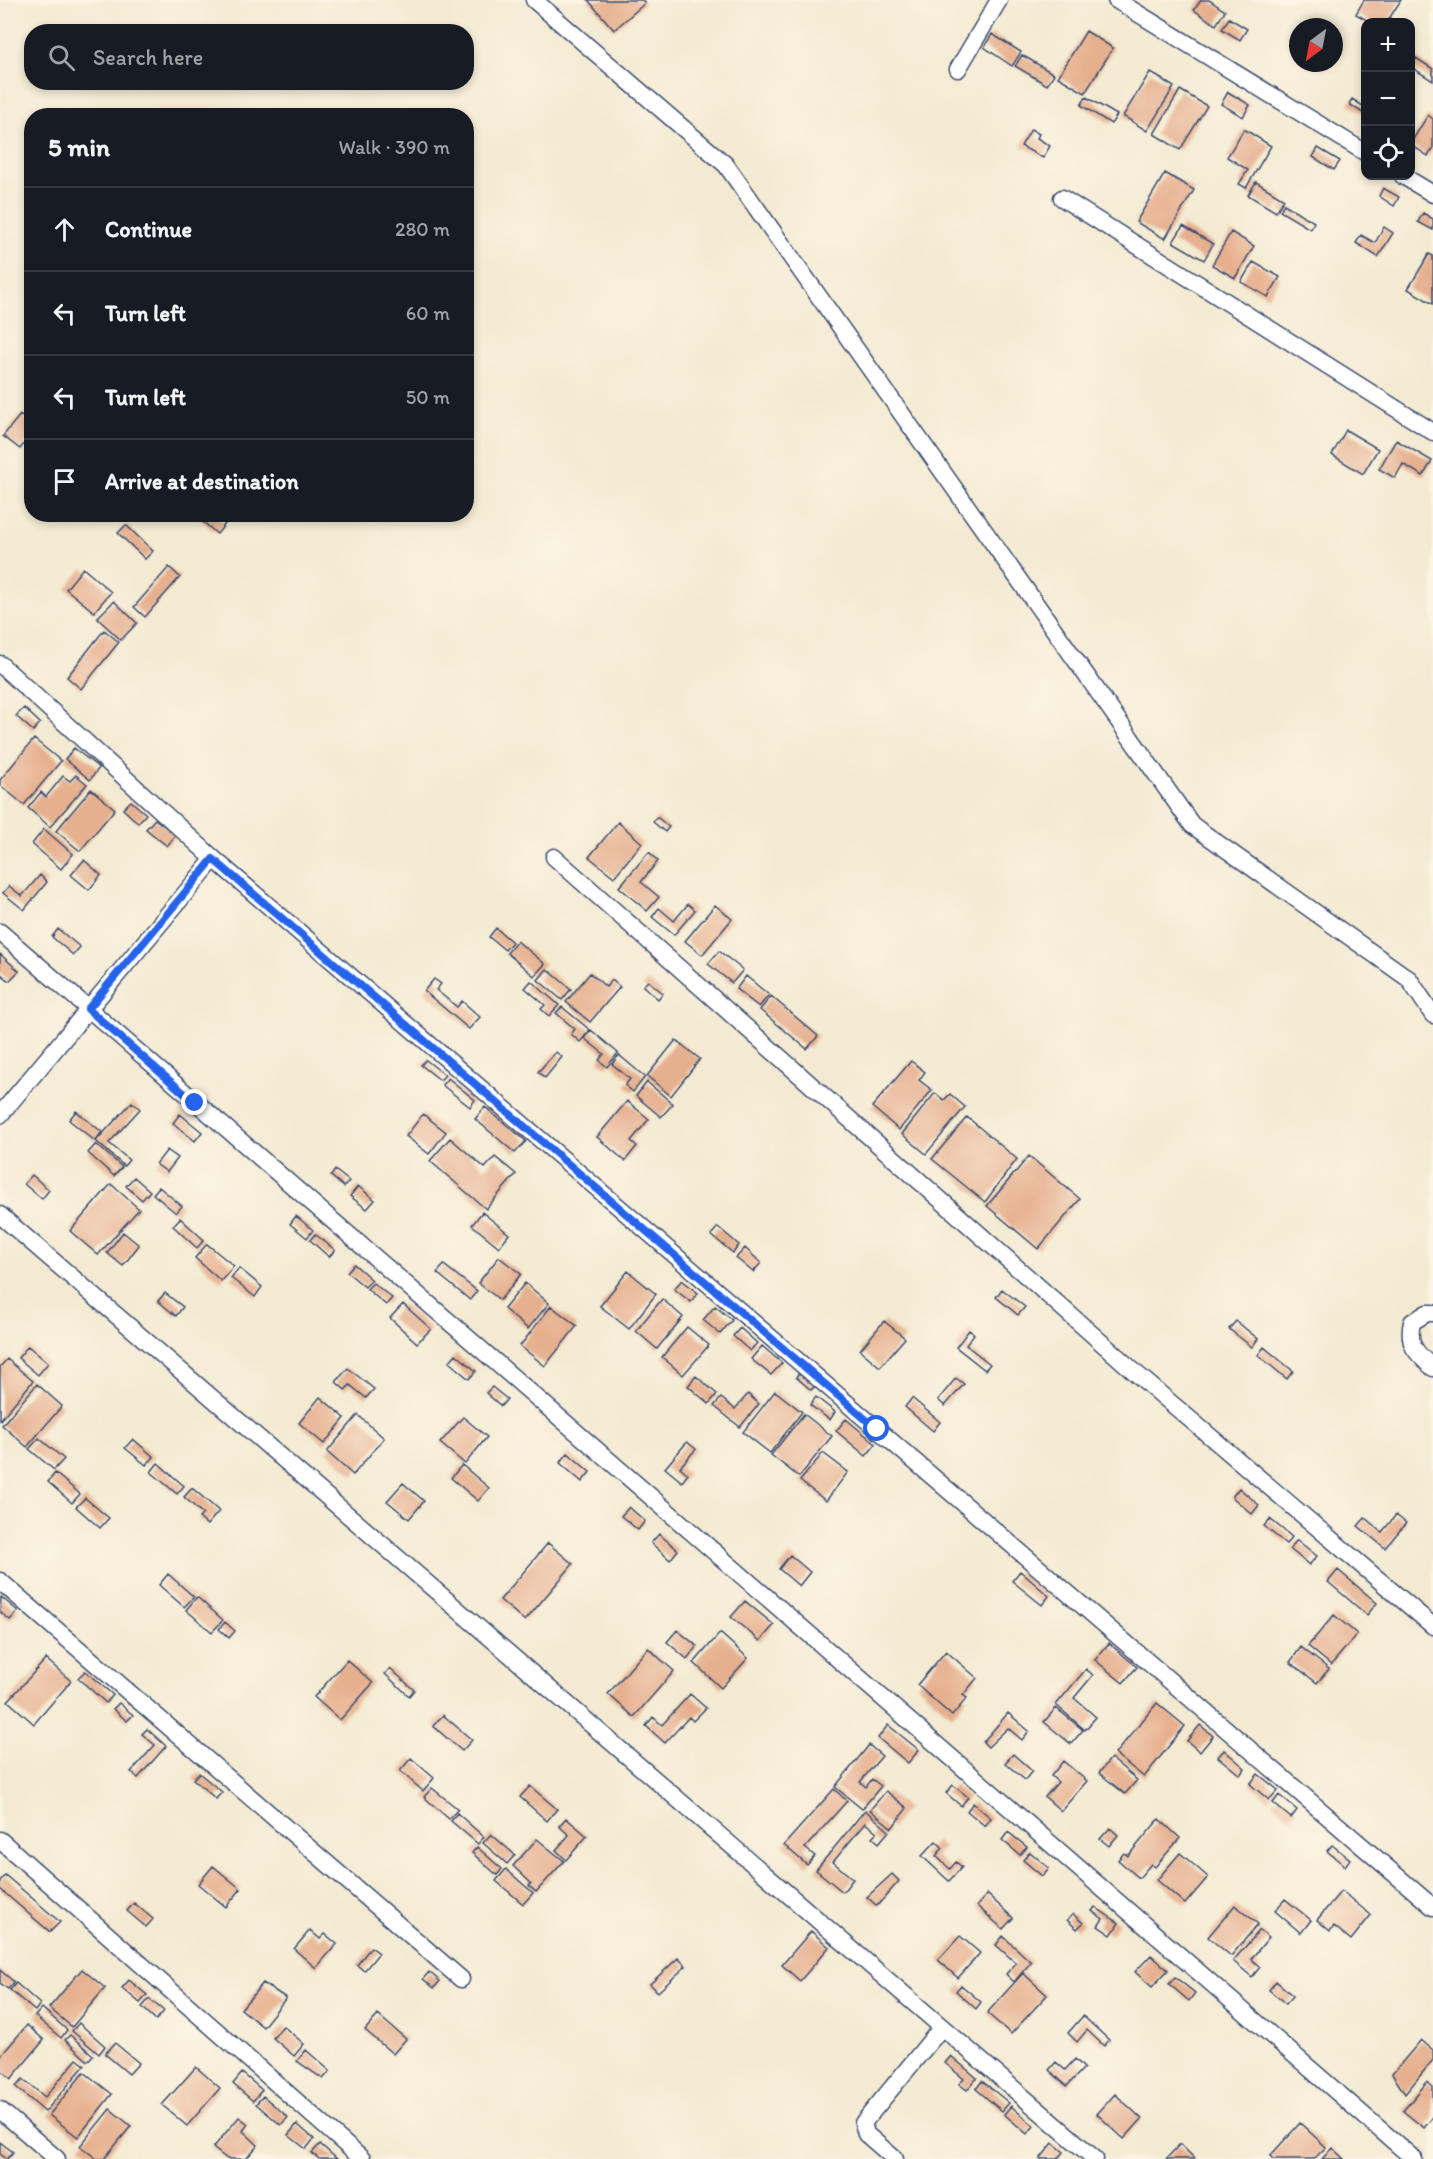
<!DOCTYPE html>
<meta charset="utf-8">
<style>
:root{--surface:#171b24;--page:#20242c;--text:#f1f3f6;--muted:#9ea1a6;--line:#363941}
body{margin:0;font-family:Itim,sans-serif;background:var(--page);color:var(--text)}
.controls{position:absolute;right:18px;top:18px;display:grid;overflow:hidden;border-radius:12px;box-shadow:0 3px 9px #0003}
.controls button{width:54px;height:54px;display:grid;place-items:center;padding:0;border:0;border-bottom:2px solid var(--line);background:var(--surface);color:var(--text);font:30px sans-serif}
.compass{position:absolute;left:1289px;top:18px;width:54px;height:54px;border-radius:50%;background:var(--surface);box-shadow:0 3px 9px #0003;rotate:212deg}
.stop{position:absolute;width:18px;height:18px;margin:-14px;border:4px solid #2563eb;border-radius:50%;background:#fff}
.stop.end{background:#2563eb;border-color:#fff;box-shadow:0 2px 6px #0008}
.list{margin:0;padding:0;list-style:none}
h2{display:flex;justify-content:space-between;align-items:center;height:78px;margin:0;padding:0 24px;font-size:26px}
h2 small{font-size:20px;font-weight:400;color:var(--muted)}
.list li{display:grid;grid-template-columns:39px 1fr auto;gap:18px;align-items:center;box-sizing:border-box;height:84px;padding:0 24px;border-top:2px solid var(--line)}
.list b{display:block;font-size:22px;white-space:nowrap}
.list em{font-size:20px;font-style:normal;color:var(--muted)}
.icon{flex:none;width:33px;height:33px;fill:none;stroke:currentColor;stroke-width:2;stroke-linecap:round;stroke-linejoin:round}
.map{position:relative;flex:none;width:1433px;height:2159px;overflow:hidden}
.search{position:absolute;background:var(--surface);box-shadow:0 3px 9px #0003;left:24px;top:24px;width:450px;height:66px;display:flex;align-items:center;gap:15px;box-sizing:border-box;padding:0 21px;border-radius:24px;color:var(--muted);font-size:22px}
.panel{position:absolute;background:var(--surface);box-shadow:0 3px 9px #0003;left:24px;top:108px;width:450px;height:414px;border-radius:24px}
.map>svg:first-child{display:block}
.building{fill:#e6b08f}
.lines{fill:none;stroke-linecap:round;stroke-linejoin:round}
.minor-casing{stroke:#3b4b6f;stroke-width:19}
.minor{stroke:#fff;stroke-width:16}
.route{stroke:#2563eb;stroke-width:8}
</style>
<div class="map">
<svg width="1433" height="2159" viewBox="0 0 1433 2159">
<rect width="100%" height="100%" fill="#fcf5e5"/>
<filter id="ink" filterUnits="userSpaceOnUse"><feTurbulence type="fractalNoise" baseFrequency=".0167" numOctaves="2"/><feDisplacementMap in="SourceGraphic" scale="12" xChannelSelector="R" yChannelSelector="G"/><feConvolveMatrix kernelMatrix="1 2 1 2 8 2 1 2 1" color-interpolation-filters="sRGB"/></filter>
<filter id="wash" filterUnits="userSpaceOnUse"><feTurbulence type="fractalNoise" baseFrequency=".008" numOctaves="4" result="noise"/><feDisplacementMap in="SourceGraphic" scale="24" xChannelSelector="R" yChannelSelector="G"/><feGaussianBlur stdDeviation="1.35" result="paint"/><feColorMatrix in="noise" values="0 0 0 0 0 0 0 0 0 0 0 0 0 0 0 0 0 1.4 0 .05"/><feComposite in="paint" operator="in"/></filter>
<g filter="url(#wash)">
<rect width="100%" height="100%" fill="#f3ead1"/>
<g id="blocks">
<path class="building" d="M588,0H642L645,3L614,30Z
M1201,0H1209L1225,11L1216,25L1194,10Z
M1364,0H1401L1387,22H1370L1356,14Z
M1229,18L1247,29L1240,40L1222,29Z
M1086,31L1113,48L1085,93L1058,77Z
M992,34L1021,52L1012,66L984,47Z
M1022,55L1054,74L1047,85L1015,66Z
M1416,58L1433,69V81L1411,67Z
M1150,72L1174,87L1147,131L1123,116Z
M1180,90L1207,106L1180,150L1154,134Z
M1228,92L1250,105L1243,117L1221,104Z
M1086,97L1117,115L1111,124L1081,105Z
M1352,99L1366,108V115L1349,104Z
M1428,115L1433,119V149L1428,156L1410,144Z
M1031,129L1039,134L1037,138L1050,146L1043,158L1021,146Z
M1244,129L1271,146L1246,188L1239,184L1248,170L1227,157Z
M1318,148L1340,161L1334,170L1313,157Z
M1165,173L1194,190L1165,239L1136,222Z
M1256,182L1284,199L1276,212L1248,195Z
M1383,188L1399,197L1394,206L1379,196Z
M1284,204L1314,222L1310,229L1280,211Z
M1423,213L1433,219V230L1418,222Z
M1183,226L1213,244L1204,260L1173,242Z
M1384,227L1393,233L1378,257L1356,243L1361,235L1375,243Z
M1231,232L1254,246L1235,278L1212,265Z
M1429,254L1433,256V304L1408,289Z
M1253,262L1280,277L1268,297L1241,282Z
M20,415L32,425V434L20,449L3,436Z
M1346,430L1378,449L1363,474L1332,455Z
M1396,440L1432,461L1423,476L1403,464L1395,478L1379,469Z
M194,514H214L225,524L217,534Z
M126,525L153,551L145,559L118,533Z
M169,567L180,577L145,617L134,607Z
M83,568L111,592L94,612L66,589Z
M114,601L137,623L121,640L97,618Z
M104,630L119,642L81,689L67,677Z
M24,708L40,723L33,731L16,716Z
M34,739L61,761L24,805L0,785V780Z
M74,748L99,768L90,780L65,759Z
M76,775L87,784L50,827L28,808L41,792L46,797L63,776L70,781Z
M91,789L115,809L80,851L56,831Z
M131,801L146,814L138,823L123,809Z
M657,817L669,827L665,832L653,822Z
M155,819L176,835L167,846L146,829Z
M618,822L642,843L614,877L589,857Z
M44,829L73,854L61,869L32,844Z
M649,852L658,861L641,882L659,897L647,911L619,887Z
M84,860L101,875L89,890L71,875Z
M40,875L47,882L24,910L3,893L9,886L22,896Z
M688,904L695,910L674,935L652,917L659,908L674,921Z
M715,905L732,919L702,955L685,941Z
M496,928L512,942L505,950L489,937Z
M58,929L80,947L73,955L52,937Z
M517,941L545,964L534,976L507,953Z
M719,951L743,970L732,983L708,964Z
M0,954L19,971L9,981L0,973Z
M547,969L571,989L562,1000L538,980Z
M590,973L606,987L612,980L620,987L590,1022L566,1002Z
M746,976L769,995L759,1007L736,989Z
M434,979L441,984L436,990L457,1007L462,1001L480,1017L469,1029L424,991Z
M531,981L559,1005L549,1016L541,1009L545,1005L525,988Z
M648,981L663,993L658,999L643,986Z
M771,996L818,1036L807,1049L760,1010Z
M562,1007L590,1030L580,1042L571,1034L575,1029L556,1013Z
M591,1030L618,1053L607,1067L599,1060L604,1054L584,1038Z
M676,1040L700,1059L671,1096L647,1076Z
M556,1052L562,1057L545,1078L538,1072Z
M619,1055L645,1077L633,1092L625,1085L630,1079L612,1064Z
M426,1060L445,1075L440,1080L421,1065Z
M911,1061L925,1072L919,1080L932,1090L899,1130L872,1107Z
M448,1078L475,1100L470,1107L442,1085Z
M647,1082L673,1104L661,1117L636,1096Z
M935,1093L944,1100L950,1094L965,1107L926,1154L902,1134Z
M627,1101L649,1119L631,1141L637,1146L625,1161L597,1137Z
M132,1102L140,1109L109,1143L129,1160L124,1166L96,1141Z
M485,1107L526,1141L515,1153L475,1119Z
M76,1111L102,1132L95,1141L69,1120Z
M180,1114L202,1132L195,1141L173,1123Z
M423,1114L446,1132L429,1154L406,1136Z
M967,1117L1017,1159L985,1202L932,1159Z
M450,1138L485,1168L495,1157L516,1174L486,1209L430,1161Z
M96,1144L122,1167L114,1176L88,1153Z
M167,1150L178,1158L167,1172L156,1164Z
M1029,1156L1080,1199L1038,1249L987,1206Z
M335,1170L349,1181L344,1187L331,1176Z
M32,1175L49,1190L42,1199L24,1184Z
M134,1177L150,1191L142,1200L126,1186Z
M111,1184L139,1209L98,1255L70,1231Z
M358,1186L375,1200L367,1209L350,1196Z
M159,1187L182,1206L176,1213L153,1194Z
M482,1212L509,1234L499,1247L472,1225Z
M296,1216L313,1230L307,1238L290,1224Z
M180,1218L204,1240L197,1248L173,1226Z
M718,1227L739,1245L733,1253L711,1235Z
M123,1232L139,1245L123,1266L107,1253Z
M315,1234L335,1250L329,1257L310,1240Z
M207,1244L234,1266L221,1281L195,1258Z
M745,1248L761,1263L753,1272L736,1258Z
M499,1257L521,1274L500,1300L478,1283Z
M354,1264L372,1280L365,1287L347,1272Z
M444,1265L477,1291L470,1300L437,1273Z
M239,1268L262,1287L255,1297L231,1278Z
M628,1271L656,1294L629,1329L600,1306Z
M682,1280L698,1293L691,1302L674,1289Z
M373,1283L392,1298L386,1305L367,1289Z
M525,1283L549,1303L528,1329L504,1309Z
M1002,1289L1025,1307L1018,1315L996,1297Z
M165,1293L183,1307L176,1316L158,1301Z
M662,1299L683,1317L657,1349L636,1331Z
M403,1304L431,1329L417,1343L390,1318Z
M551,1306L577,1326L545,1366L520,1346Z
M715,1306L732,1320L720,1334L703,1320Z
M884,1321L905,1338L880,1367L860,1350Z
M1236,1321L1258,1339L1252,1347L1229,1329Z
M687,1327L709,1345L683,1375L662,1357Z
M740,1328L757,1343L750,1351L733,1336Z
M969,1330L974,1334L966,1345L990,1364L985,1370L956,1347Z
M28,1346L48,1363L38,1375L18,1358Z
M762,1346L782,1363L771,1375L751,1359Z
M1264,1347L1293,1371L1287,1379L1258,1355Z
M456,1354L476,1371L469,1379L449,1362Z
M7,1359L33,1381L0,1420V1367Z
M348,1368L374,1389L366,1398L350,1385L345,1390L336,1382Z
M800,1371L816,1385L811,1390L796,1377Z
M696,1376L717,1394L709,1404L688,1386Z
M956,1378L964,1384L945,1406L938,1400Z
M37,1384L62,1406L27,1447L2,1425Z
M492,1387L507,1399L501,1406L486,1393Z
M775,1391L802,1412L770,1453L743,1432Z
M748,1394L759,1404L740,1427L714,1406L721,1398L735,1409Z
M320,1397L345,1418L324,1444L299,1423Z
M816,1397L835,1412L830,1420L810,1405Z
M912,1398L940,1422L933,1431L905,1407Z
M804,1414L832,1436L799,1477L771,1455Z
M358,1415L384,1438L353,1475L327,1452Z
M463,1417L487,1437L465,1464L440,1443Z
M846,1419L876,1444L866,1456L836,1431Z
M39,1438L64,1459L54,1470L29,1449Z
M133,1439L154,1457L146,1465L125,1448Z
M687,1442L696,1449L680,1467L688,1474L682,1482L665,1468Z
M568,1453L590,1472L582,1482L560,1463Z
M823,1453L848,1472L826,1501L800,1481Z
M158,1463L184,1486L177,1494L151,1472Z
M462,1465L489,1488L478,1501L451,1478Z
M55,1473L80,1494L72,1503L48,1482Z
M403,1483L424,1501L409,1519L387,1501Z
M192,1488L219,1511L207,1525L199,1518L203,1514L184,1497Z
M1239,1488L1259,1505L1252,1514L1232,1497Z
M85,1498L109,1518L100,1528L76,1507Z
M629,1507L645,1521L638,1530L621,1516Z
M1396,1515L1406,1523L1385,1548L1358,1526L1365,1518L1382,1532Z
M1270,1519L1292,1537L1286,1544L1264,1526Z
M659,1534L678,1550L670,1560L651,1543Z
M1297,1540L1317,1556L1309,1565L1290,1549Z
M548,1543L573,1564L525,1621L500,1600Z
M790,1555L810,1572L799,1586L779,1569Z
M1338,1570L1377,1603L1367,1615L1328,1582Z
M1020,1571L1049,1596L1042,1605L1012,1581Z
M168,1574L194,1597L184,1607L159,1585Z
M1,1597L18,1611L10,1620L0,1612Z
M197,1597L223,1620L212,1632L186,1610Z
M745,1601L774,1625L760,1641L731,1617Z
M1334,1615L1357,1634L1331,1665L1308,1646Z
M225,1622L235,1631L229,1638L219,1629Z
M677,1630L697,1646L687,1659L667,1642Z
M720,1633L748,1658L721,1688L694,1663Z
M1109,1643L1137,1667L1123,1683L1095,1660Z
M1301,1647L1329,1669L1317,1683L1290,1662Z
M648,1648L674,1671L634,1717L608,1694Z
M946,1651L977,1678L963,1695L967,1698L952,1716L917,1685Z
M46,1659L71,1681L34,1724L8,1701Z
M347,1660L373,1683L340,1720L314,1697Z
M390,1668L414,1690L409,1696L385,1674Z
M1086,1669L1093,1675L1074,1698L1096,1717L1085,1730L1056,1705Z
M85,1671L113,1695L106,1703L78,1678Z
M690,1694L706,1708L693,1721L689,1717L665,1743L646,1726L653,1717L662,1725Z
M119,1703L133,1715L127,1721L113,1709Z
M1157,1703L1185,1726L1144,1777L1115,1754Z
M1056,1708L1083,1730L1071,1744L1044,1722Z
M1008,1713L1029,1731L1022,1740L1008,1728L988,1747L983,1742Z
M443,1715L472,1740L462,1751L433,1726Z
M888,1725L919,1750L908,1763L878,1738Z
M1200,1725L1213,1736L1200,1752L1187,1741Z
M147,1729L166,1746L138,1778L131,1772L155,1745L142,1734Z
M869,1745L882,1756L860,1782L866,1787L872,1779L881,1786L862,1809L835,1787Z
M1224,1750L1245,1768L1240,1775L1218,1757Z
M1013,1754L1032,1771L1025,1780L1005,1763Z
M411,1758L434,1778L423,1791L400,1771Z
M1111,1758L1137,1780L1125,1794L1099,1773Z
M1063,1761L1087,1781L1061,1811L1045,1797L1058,1782L1051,1776Z
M199,1773L222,1792L216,1799L193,1779Z
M1258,1774L1278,1790L1269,1800L1250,1784Z
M953,1785L968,1797L961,1806L946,1793Z
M530,1786L557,1809L547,1821L520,1797Z
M432,1788L458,1809L449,1819L424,1797Z
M834,1789L847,1801L805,1848L815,1856L807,1865L784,1845Z
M886,1791L907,1808L892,1828L870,1810Z
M1279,1795L1297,1810L1291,1818L1273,1803Z
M973,1803L991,1818L985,1826L967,1811Z
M865,1810L889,1831L879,1843L872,1837L877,1832L865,1823L833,1862L853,1879L843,1892L816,1870Z
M457,1813L484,1837L478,1844L451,1821Z
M566,1818L587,1836L566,1860L556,1850L569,1835L559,1826Z
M1159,1819L1180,1838L1155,1867L1151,1864L1139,1878L1118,1860L1124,1853L1128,1856Z
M1110,1828L1118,1835L1109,1846L1100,1839Z
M1008,1832L1027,1847L1020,1855L1002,1840Z
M491,1834L515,1855L507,1864L483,1843Z
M537,1839L564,1861L536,1892L529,1886L531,1883L513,1866Z
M936,1841L943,1848L936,1856L950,1869L956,1862L962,1867L949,1881L922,1856Z
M1332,1845L1350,1859L1345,1866L1327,1851Z
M477,1847L502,1869L497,1875L472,1853Z
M1030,1852L1049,1868L1042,1876L1023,1860Z
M1180,1853L1208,1877L1185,1904L1157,1880Z
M213,1866L241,1889L226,1907L198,1884Z
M506,1869L533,1893L523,1904L496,1881Z
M892,1874L899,1881L877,1906L867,1897Z
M5,1875L60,1922L50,1932L0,1889V1881Z
M1341,1891L1371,1915L1351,1940L1334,1926L1330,1931L1317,1920Z
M987,1894L1013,1918L1003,1929L977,1906Z
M1285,1899L1311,1920L1301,1933L1275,1911Z
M134,1903L153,1919L146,1927L127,1911Z
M1235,1905L1258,1924L1231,1956L1208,1937Z
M1095,1907L1119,1923L1111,1935L1098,1926L1103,1919L1092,1911Z
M1073,1914L1083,1923L1077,1929L1067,1920Z
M310,1930L320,1939L325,1934L337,1944L316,1968L294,1949Z
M1260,1930L1269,1937L1251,1959L1260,1967L1252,1977L1233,1961Z
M811,1931L829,1947L800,1981L782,1965Z
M960,1936L980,1953L958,1978L938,1960Z
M1003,1936L1031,1962L1014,1982L1006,1974L1016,1963L996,1945Z
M371,1947L379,1953L364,1971L357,1965Z
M1151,1955L1168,1970L1152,1987L1135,1972Z
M678,1958L686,1966L658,1992L650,1984Z
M82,1969L105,1988L72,2027L49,2008Z
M0,1970L14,1982L8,1989L0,1983Z
M429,1972L440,1981L434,1988L423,1979Z
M1023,1973L1047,1995L1011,2034L987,2013Z
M1175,1977L1195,1993L1189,2001L1169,1984Z
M129,1980L147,1995L140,2003L122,1988Z
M1276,1981L1293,1996L1286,2004L1269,1990Z
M16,1983L40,2004L35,2011L10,1990Z
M263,1983L286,1998L263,2027L241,2009Z
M961,1985L981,2002L976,2009L956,1991Z
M149,1999L164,2011L156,2020L142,2007Z
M42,2008L67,2030L61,2038L35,2016Z
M378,2015L406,2039L393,2054L365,2030Z
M1083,2016L1109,2040L1104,2046L1087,2030L1077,2042L1068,2033Z
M79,2023L105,2046L99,2054L72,2031Z
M27,2025L44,2040L11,2079L0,2069V2057Z
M283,2026L304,2044L294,2056L273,2038Z
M70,2035L93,2055L88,2061L65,2040Z
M1421,2040L1433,2050V2060L1405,2094L1392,2074Z
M115,2043L139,2063L129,2074L105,2054Z
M306,2050L330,2071L323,2079L297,2061Z
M951,2056L977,2078L967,2090L959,2084L964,2079L945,2063Z
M77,2059L85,2065L45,2112L16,2087L23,2079L45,2097Z
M1075,2059L1084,2068L1067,2086L1049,2070L1056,2062L1065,2070Z
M196,2067L220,2088L187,2126L162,2105Z
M84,2072L112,2094L78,2137L49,2115Z
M242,2073L262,2090L253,2101L233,2084Z
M982,2081L1009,2103L1002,2111L976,2089Z
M1427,2082L1433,2087V2117L1424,2128L1403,2111Z
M1115,2094L1142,2119L1124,2139L1097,2114Z
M263,2096L288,2117L281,2125L256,2104Z
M1011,2106L1034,2126L1027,2134L1004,2114Z
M110,2109L131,2126L104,2159H97L80,2146Z
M239,2117L248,2124L243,2131L258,2145L246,2159H227L213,2148Z
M1300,2123L1326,2147L1314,2159H1273L1270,2156Z
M297,2124L314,2139L306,2149L288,2135Z
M0,2142L13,2152L7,2159L0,2154Z
M1053,2143L1064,2152L1058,2159H1040Z
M320,2144L337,2159H319L312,2153Z
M1180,2144L1195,2159H1166Z
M1332,2148L1344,2159H1322Z"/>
</g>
</g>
<g filter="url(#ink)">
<use href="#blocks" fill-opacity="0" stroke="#3b4b6f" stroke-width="1.5"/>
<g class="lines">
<defs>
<path id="minor" d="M534,0L726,165L1192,825L1409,979L1433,1015
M1116,0L1366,153
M958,69L999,0
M1403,176L1433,194
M1062,198L1433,432
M0,664L214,859L1433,1907
M554,857L1138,1375L1433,1626
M0,932L1414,2159
M0,1115L214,859
M0,1215L1095,2159
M1433,1313H1427L1412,1322C1407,1345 1416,1353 1433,1368
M0,1581L461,1979
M0,1840L362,2159
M0,2110L57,2159
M895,2159L866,2134L863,2123L942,2027"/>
</defs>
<use href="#minor" class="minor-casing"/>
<use href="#minor" class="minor"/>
</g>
</g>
<g class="lines" filter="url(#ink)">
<path class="route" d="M195,1103L88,1009L213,859L877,1429"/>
</g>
</svg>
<div class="controls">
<button>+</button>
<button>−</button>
<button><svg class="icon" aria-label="locate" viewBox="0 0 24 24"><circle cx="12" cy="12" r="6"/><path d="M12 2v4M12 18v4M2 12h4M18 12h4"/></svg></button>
</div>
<svg class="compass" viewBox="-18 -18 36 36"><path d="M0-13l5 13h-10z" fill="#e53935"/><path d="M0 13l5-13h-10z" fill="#9ea1a6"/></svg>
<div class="stop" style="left:877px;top:1429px"></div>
<div class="stop end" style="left:195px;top:1103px"></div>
<div class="search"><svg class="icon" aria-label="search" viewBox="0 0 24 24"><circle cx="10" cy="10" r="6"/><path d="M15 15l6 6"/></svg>Search here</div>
<section class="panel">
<h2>5 min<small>Walk · 390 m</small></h2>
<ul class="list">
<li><svg class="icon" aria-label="ahead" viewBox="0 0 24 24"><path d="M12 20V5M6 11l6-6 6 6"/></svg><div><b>Continue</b></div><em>280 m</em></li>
<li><svg class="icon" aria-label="left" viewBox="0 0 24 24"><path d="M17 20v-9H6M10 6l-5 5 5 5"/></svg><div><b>Turn left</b></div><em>60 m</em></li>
<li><svg class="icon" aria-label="left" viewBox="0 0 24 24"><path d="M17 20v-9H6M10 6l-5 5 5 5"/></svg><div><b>Turn left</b></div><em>50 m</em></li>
<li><svg class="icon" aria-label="arrive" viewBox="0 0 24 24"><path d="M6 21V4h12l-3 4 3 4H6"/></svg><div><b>Arrive at destination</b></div></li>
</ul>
</section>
</div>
